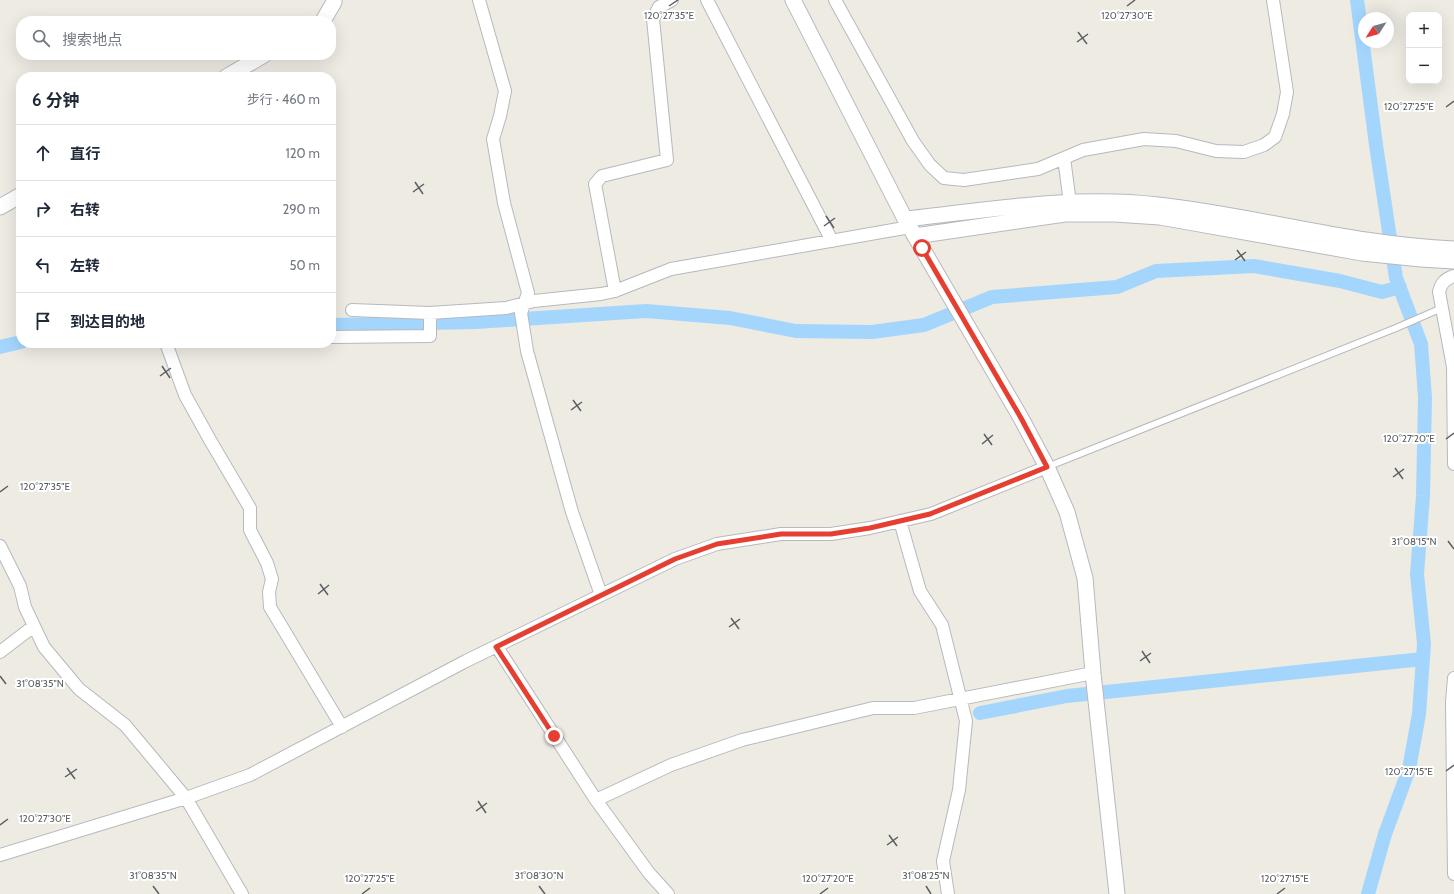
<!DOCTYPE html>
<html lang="zh">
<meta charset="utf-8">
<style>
:root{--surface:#fff;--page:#f6f6f7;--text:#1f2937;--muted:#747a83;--line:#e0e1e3}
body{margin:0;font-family:Cabin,"Noto Sans SC",sans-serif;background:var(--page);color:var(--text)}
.controls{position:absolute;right:12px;top:12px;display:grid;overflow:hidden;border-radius:8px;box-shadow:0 4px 16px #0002}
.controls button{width:36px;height:36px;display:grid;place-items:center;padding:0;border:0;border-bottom:1px solid var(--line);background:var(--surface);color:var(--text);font:20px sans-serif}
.compass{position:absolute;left:1358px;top:12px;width:36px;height:36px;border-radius:50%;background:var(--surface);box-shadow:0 4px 16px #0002;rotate:234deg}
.stop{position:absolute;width:12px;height:12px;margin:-9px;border:3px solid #e53f31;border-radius:50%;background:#fff}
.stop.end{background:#e53f31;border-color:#fff;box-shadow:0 1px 4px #0008}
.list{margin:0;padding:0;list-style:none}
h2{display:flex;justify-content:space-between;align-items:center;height:52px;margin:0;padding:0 16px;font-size:17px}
h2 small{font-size:13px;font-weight:400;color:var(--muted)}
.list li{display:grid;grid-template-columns:26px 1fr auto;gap:12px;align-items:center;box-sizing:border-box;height:56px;padding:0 16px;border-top:1px solid var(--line)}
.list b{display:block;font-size:15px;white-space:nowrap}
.list em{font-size:13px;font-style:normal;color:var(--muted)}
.icon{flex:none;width:22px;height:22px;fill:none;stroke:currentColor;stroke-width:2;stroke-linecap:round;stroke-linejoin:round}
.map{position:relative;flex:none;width:1454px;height:894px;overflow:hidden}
.search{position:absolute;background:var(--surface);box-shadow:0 4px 16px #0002;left:16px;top:16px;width:320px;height:44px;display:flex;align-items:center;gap:10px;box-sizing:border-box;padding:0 14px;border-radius:16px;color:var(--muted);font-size:15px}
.panel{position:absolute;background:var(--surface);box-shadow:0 4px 16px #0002;left:16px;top:72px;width:320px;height:276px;border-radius:16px}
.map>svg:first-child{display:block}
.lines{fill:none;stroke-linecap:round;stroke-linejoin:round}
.canal{stroke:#a4d6fd;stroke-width:14}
.service-casing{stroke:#b6b9bd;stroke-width:8}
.minor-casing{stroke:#b6b9bd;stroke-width:14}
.tertiary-casing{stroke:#b6b9bd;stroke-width:17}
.service{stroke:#fff;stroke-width:6}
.minor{stroke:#fff;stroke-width:12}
.tertiary{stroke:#fff;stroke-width:15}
.route{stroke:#e53f31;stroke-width:5}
.ticks{fill:none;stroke:#5b5f63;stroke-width:1.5}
.ticks-label{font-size:10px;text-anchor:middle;fill:#5b5f63;stroke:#fff;stroke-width:4;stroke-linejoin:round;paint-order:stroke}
</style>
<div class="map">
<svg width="1454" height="894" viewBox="0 0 1454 894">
<rect width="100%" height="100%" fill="#eeebe3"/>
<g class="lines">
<path class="canal" d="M1357,0L1376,145L1396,278L1421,344L1425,397L1423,496L1417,574L1424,644L1419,714L1409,769L1385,834L1368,894
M331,325L476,322L646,311L730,318L796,331L872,332L924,325L992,297L1117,287L1156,271L1254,266L1340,281L1382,292L1400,287
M0,347L21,342
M980,713L1067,696L1423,659"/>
<defs>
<path id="service" d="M1047,467L1396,328L1442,308"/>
<path id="minor" d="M479,0L505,91L500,116L493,139L504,203L528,293L521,313L527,351L572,512L601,595
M707,0L832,241
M835,0L913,141L930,165L944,178L964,180L1038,169L1083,150L1144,139L1176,141L1216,151L1244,152L1264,145L1275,137L1283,114L1287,92L1273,0
M1064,158L1070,203
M1454,276C1445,279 1441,283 1439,292L1453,367L1454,464
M615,291L595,184L602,176L667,160L653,19L659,7L672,0
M352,310L430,313L506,308L534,301L601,294L615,291L671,269L910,227
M331,337L430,336V313
M166,343L185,395L210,440L250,508V530L267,563L272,579L269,592L270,607L342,727
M900,521L920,591L942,625L966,721L959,790L943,861L948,894
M0,546L20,586L25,607L44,647L79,689L125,725L186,798L242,894
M497,647L596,800L649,873L668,894
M0,652L34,626
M1454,678L1452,702L1454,874
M596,800L671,765L742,740L873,708H914L1093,673
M0,855L186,798L250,775L466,661L675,559L717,544L781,534H831L870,528L931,514L1047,467"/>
<path id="tertiary" d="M793,0L905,219L1021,418L1047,467L1067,512L1085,578L1093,673L1117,894
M323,21L334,2V0
M226,77L264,55
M0,207L21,195
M905,219C988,210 1074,195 1158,205C1257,216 1354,245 1454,249
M915,236L1065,214H1114L1160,217L1362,253L1421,259L1454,261"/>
</defs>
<use href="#service" class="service-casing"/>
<use href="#minor" class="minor-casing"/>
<use href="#tertiary" class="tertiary-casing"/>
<use href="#service" class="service"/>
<use href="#minor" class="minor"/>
<use href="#tertiary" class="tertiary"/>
</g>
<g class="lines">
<path class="route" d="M554,736L496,647L675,559L717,544L781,534H831L870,528L930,514L1047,467L1021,418L922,248"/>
</g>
<path class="ticks" d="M669,6L678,0M1127,6L1135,0M1078,32L1087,44M1077,42L1088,34M1446,107L1454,101M415,182L423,194M413,192L424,184M826,216L834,228M824,226L835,218M1237,250L1245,261M1235,260L1246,252M162,366L170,378M160,376L171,368M573,400L581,411M571,410L582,402M984,434L992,445M1446,439L1454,433M982,444L993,435M1395,468L1403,479M1393,477L1404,469M0,492L8,486M1448,541L1454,549M320,584L328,595M318,594L329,585M731,618L739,629M729,627L740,619M1142,651L1150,663M1140,661L1151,653M0,676L6,684M67,768L75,779M1446,771L1454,765M65,777L77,769M478,801L486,813M476,811L487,803M0,825L8,819M889,835L897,846M887,845L898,837M153,886L159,894M539,886L545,894M926,886L931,894M362,894L370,888M820,894L828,888M1277,894L1285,888"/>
<g class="ticks-label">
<text x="669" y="19">120°27'35"E</text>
<text x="1127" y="19">120°27'30"E</text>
<text x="1409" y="110">120°27'25"E</text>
<text x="1409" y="442">120°27'20"E</text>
<text x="45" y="490">120°27'35"E</text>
<text x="1414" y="545">31°08'15"N</text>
<text x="40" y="687">31°08'35"N</text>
<text x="1409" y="775">120°27'15"E</text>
<text x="45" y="822">120°27'30"E</text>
<text x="153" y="879">31°08'35"N</text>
<text x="539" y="879">31°08'30"N</text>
<text x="926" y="879">31°08'25"N</text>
<text x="370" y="882">120°27'25"E</text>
<text x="828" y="882">120°27'20"E</text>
<text x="1285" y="882">120°27'15"E</text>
</g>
</svg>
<div class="controls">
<button>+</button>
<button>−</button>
</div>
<svg class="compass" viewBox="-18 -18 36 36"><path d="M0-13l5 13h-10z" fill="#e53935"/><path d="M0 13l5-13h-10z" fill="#747a83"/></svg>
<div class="stop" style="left:922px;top:248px"></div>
<div class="stop end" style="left:554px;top:736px"></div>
<div class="search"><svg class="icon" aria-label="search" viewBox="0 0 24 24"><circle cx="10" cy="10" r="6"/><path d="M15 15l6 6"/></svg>搜索地点</div>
<section class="panel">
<h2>6 分钟<small>步行 · 460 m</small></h2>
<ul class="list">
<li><svg class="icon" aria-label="ahead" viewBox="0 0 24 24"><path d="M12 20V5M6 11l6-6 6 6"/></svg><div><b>直行</b></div><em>120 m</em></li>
<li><svg class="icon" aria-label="right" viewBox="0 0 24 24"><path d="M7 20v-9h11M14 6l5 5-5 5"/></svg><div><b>右转</b></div><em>290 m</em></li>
<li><svg class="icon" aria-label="left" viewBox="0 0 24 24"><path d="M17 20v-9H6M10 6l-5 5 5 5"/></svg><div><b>左转</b></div><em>50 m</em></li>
<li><svg class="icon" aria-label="arrive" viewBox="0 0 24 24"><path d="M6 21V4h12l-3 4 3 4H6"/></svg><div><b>到达目的地</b></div></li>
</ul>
</section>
</div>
